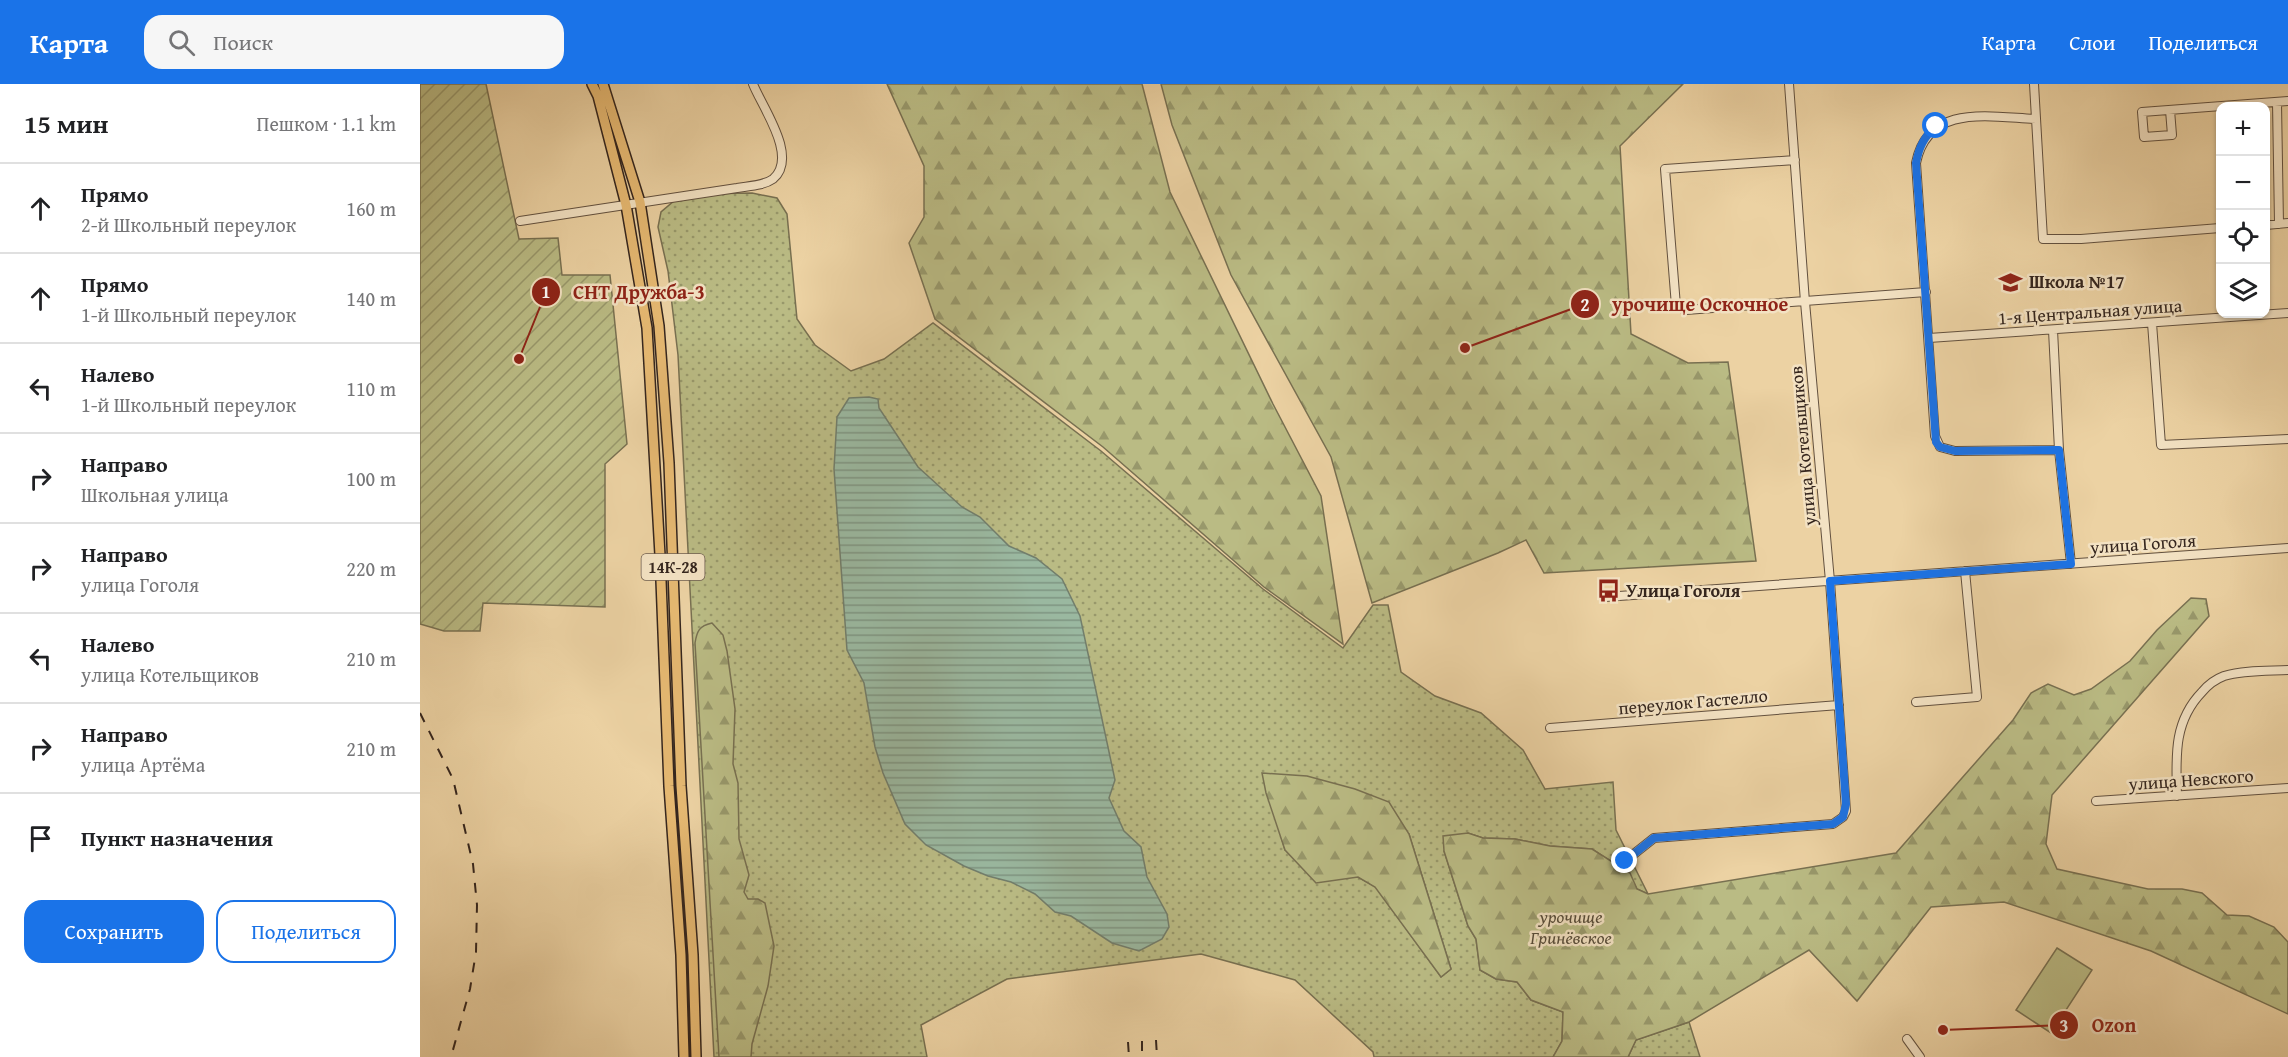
<!DOCTYPE html>
<html lang="ru">
<meta charset="utf-8">
<style>
:root{--surface:#fff;--page:#f6f6f6;--text:#202124;--muted:#757577;--line:#e0e0e0;--accent:#1a73e8}
body{margin:0;font-family:"Gentium Book Plus",serif;background:var(--page);color:var(--text)}
.controls{position:absolute;right:18px;top:18px;display:grid;overflow:hidden;border-radius:12px;box-shadow:0 2px 4px #0004}
.controls button{width:54px;height:54px;display:grid;place-items:center;padding:0;border:0;border-bottom:2px solid var(--line);background:var(--surface);color:var(--text);font:30px sans-serif}
.stop{position:absolute;width:18px;height:18px;margin:-14px;border:4px solid #1a73e8;border-radius:50%;background:#fff}
.stop.end{background:#1a73e8;border-color:#fff;box-shadow:0 2px 6px #0008}
.list{margin:0;padding:0;list-style:none}
h2{display:flex;justify-content:space-between;align-items:center;height:78px;margin:0;padding:0 24px;font-size:26px}
h2 small{font-size:20px;font-weight:400;color:var(--muted)}
.list li{display:grid;grid-template-columns:39px 1fr auto;gap:18px;align-items:center;box-sizing:border-box;height:90px;padding:0 24px;border-top:2px solid var(--line)}
.list b{display:block;font-size:22px;white-space:nowrap}
.list p{margin:0;font-size:20px;white-space:nowrap;color:var(--muted)}
.list em{font-size:20px;font-style:normal;color:var(--muted)}
.actions{display:flex;gap:12px;padding:18px 24px}
.actions a{flex:1;padding:14px 0;border:2px solid var(--accent);border-radius:18px;text-align:center;font-size:21px;color:var(--accent)}
.actions .main{background:var(--accent);color:#fff}
.icon{flex:none;width:33px;height:33px;fill:none;stroke:currentColor;stroke-width:2;stroke-linecap:round;stroke-linejoin:round}
.map{position:relative;flex:none;width:1868px;height:973px;overflow:hidden}
header{display:flex;align-items:center;gap:36px;box-sizing:border-box;height:84px;padding:0 30px;background:var(--accent);color:#fff}
header strong{font-size:28px}
nav{display:flex;gap:33px;margin-inline-start:auto;font-size:21px}
.search{width:420px;height:54px;background:var(--page);display:flex;align-items:center;gap:15px;box-sizing:border-box;padding:0 21px;border-radius:18px;color:var(--muted);font-size:22px}
main{display:flex}
aside{flex:1;background:var(--surface)}
.map>svg:first-child{display:block}
.grass{fill:url(#grass-dots);stroke:#787051;stroke-width:1.5;fill-rule:evenodd}
.forest{fill:url(#forest-firs);stroke:#787051;stroke-width:1.5}
.garden{fill:url(#garden-furrows);stroke:#787051;stroke-width:1.5}
.pitch{fill:#babb84;stroke:#787051;stroke-width:1.5}
.water{fill:url(#water-rules);stroke:#727e6c;stroke-width:1.5}
.lines{fill:none;stroke-linecap:round;stroke-linejoin:round}
.minor-casing{stroke:#63513f;stroke-width:10}
.major-casing{stroke:#35261e;stroke-width:12}
.minor{stroke:#f3e2c3;stroke-width:8}
.major{stroke:#e6b972;stroke-width:9}
.rail{stroke:#35261e;stroke-width:2;stroke-dasharray:10 10;stroke-linecap:butt}
.route{stroke:#1a73e8;stroke-width:8}
.labels{text-anchor:middle;stroke-width:5;stroke-linejoin:round;paint-order:stroke}
.shield{fill:#f3e2c3;stroke:#6e5e50;stroke-width:1.5}
.shield-label{font-size:16px;font-weight:bold;fill:#35261e}
.poi-label{font-size:18px;font-weight:bold;fill:#35261e;stroke:#f3e2c3;text-anchor:start}
.street-label{font-size:18px;fill:#35261e;stroke:#f3e2c3}
.park-label{font-size:18px;font-style:italic;fill:#564b38;stroke:#f3e2c3}
.leader{fill:none;stroke:#8f2418;stroke-width:2}
.callout-dot{fill:#8f2418;stroke:#f3e2c3;stroke-width:2}
.mark-label{font-size:18px;text-anchor:middle;font-weight:bold;fill:#fff}
.callout-label{font-size:20px;text-anchor:middle;font-weight:bold;fill:#8f2418;stroke:#f3e2c3;stroke-width:5;stroke-linejoin:round;paint-order:stroke}
</style>
<header>
<strong>Карта</strong>
<div class="search"><svg class="icon" aria-label="search" viewBox="0 0 24 24"><circle cx="10" cy="10" r="6"/><path d="M15 15l6 6"/></svg>Поиск</div>
<nav><a>Карта</a><a>Слои</a><a>Поделиться</a></nav>
</header>
<main>
<aside>
<h2>15 мин<small>Пешком · 1.1 km</small></h2>
<ul class="list">
<li><svg class="icon" aria-label="ahead" viewBox="0 0 24 24"><path d="M12 20V5M6 11l6-6 6 6"/></svg><div><b>Прямо</b><p>2-й Школьный переулок</p></div><em>160 m</em></li>
<li><svg class="icon" aria-label="ahead" viewBox="0 0 24 24"><path d="M12 20V5M6 11l6-6 6 6"/></svg><div><b>Прямо</b><p>1-й Школьный переулок</p></div><em>140 m</em></li>
<li><svg class="icon" aria-label="left" viewBox="0 0 24 24"><path d="M17 20v-9H6M10 6l-5 5 5 5"/></svg><div><b>Налево</b><p>1-й Школьный переулок</p></div><em>110 m</em></li>
<li><svg class="icon" aria-label="right" viewBox="0 0 24 24"><path d="M7 20v-9h11M14 6l5 5-5 5"/></svg><div><b>Направо</b><p>Школьная улица</p></div><em>100 m</em></li>
<li><svg class="icon" aria-label="right" viewBox="0 0 24 24"><path d="M7 20v-9h11M14 6l5 5-5 5"/></svg><div><b>Направо</b><p>улица Гоголя</p></div><em>220 m</em></li>
<li><svg class="icon" aria-label="left" viewBox="0 0 24 24"><path d="M17 20v-9H6M10 6l-5 5 5 5"/></svg><div><b>Налево</b><p>улица Котельщиков</p></div><em>210 m</em></li>
<li><svg class="icon" aria-label="right" viewBox="0 0 24 24"><path d="M7 20v-9h11M14 6l5 5-5 5"/></svg><div><b>Направо</b><p>улица Артёма</p></div><em>210 m</em></li>
<li><svg class="icon" aria-label="arrive" viewBox="0 0 24 24"><path d="M6 21V4h12l-3 4 3 4H6"/></svg><div><b>Пункт назначения</b></div></li>
</ul>
<div class="actions"><a class="main">Сохранить</a><a>Поделиться</a></div>
</aside>
<div class="map">
<svg width="1868" height="973" viewBox="0 0 1868 973">
<defs>
<pattern id="grass-dots" width="8" height="8" patternUnits="userSpaceOnUse" patternTransform="scale(1.5)"><rect width="8" height="8" fill="#babb84"/><path d="M2 2h.1M6 6h.1" fill="none" stroke="#98986b" stroke-width="1.8" stroke-linecap="round"/></pattern>
<pattern id="forest-firs" width="22" height="20" patternUnits="userSpaceOnUse" patternTransform="scale(1.5)"><rect width="22" height="20" fill="#babb84"/><path d="M5 1l3.5 6h-7zM16 11l3.5 6h-7z" fill="#98986b"/></pattern>
<pattern id="garden-furrows" width="10" height="10" patternUnits="userSpaceOnUse" patternTransform="scale(1.5)"><rect width="10" height="10" fill="#babb84"/><path d="M-1 1l2-2M0 10L10 0M9 11l2-2" fill="none" stroke="#98986b"/></pattern>
<pattern id="water-rules" width="6" height="5" patternUnits="userSpaceOnUse" patternTransform="scale(1.5)"><rect width="6" height="5" fill="#9ab8a0"/><path d="M0 2.5h6" fill="none" stroke="#7e9582"/></pattern>
</defs>
<rect width="100%" height="100%" fill="#ecd2a3"/>
<filter id="stains"><feTurbulence type="fractalNoise" baseFrequency=".00333" numOctaves="4"/><feColorMatrix values="0 0 0 0 .2 0 0 0 0 .09 0 0 0 0 .02 0 0 0 .5 -.17"/></filter>
<radialGradient id="worn" r=".72"><stop offset=".6" stop-color="#630" stop-opacity="0"/><stop offset="1" stop-color="#630" stop-opacity=".3"/></radialGradient>
<path class="grass" d="M332,109L357,114L367,130L377,235L395,261L431,287L464,275L513,239L681,367L843,505L923,564L953,521H968L981,588L1015,612L1061,629L1103,666L1125,705L1193,698L1196,746L1228,810L1217,805L1209,789L1172,765L1130,762L1095,755L1063,754L1048,749L1024,767L1048,842L1056,855L1060,886L1076,895L1097,898L1111,916L1143,928L1142,957L1133,973H954L953,968L875,896L781,870L587,895L501,941L507,973H294L258,271L248,187L238,143L241,128L254,117L275,110ZM855,731L989,750L1031,885L1021,893L956,803L938,793L865,766Z
M1269,938L1280,973H1208L1216,956Z"/>
<path class="forest" d="M467,0H722L750,108L853,320L901,412L923,560L844,503L683,363L515,235L489,159L504,133V82Z
M741,0H1263L1200,62L1211,250L1268,279L1308,278L1336,477L1124,489L1106,456L1078,469L952,519L911,373L811,191L752,41Z
M1771,514L1786,515L1789,532L1632,711L1626,760L1637,785L1728,805H1762L1782,809L1807,831L1829,832L1854,843L1868,858V930L1731,867L1584,818L1511,823L1437,917L1389,866L1269,938L1216,956L1208,973H1133L1142,957L1143,928L1111,916L1097,898L1076,895L1060,886L1056,855L1048,842L1024,767L1023,752L1048,749L1063,754L1095,755L1130,762L1172,765L1210,789L1217,805L1228,810L1476,769L1593,636L1611,609L1628,600L1654,611L1671,605L1710,577L1737,546Z
M292,539L303,551L307,567L315,625L313,680L318,699L319,755L329,791L324,808L328,815H338L345,819L354,862L348,902L332,960L331,973H299L275,559C277,547 279,542 292,539Z
M842,689L887,692L935,705L969,718L989,750L1031,885L1021,893L955,803L938,793L896,799L865,766L846,709Z"/>
<path class="garden" d="M0,0H66L99,155L138,154L142,191H190L207,360L185,380V523L63,519L60,547H24L0,540Z"/>
<path class="pitch" d="M1637,864L1672,886L1631,949L1596,926Z"/>
<path class="water" d="M449,313L458,315L459,324L498,383L542,423L560,433L589,462L616,474L642,495L660,532L695,696L689,714L704,747L721,763L727,793L747,830L749,843L742,855L719,867L692,859L651,832L635,828L615,810L591,798L568,792L544,782L506,761L485,740L463,689L455,663L444,599L427,566L414,385L417,333L429,314Z"/>
<g class="lines">
<defs>
<path id="minor" d="M1614,0L1623,155H1661L1800,144
M1857,19L1859,140
M1750,26L1752,51L1724,53L1722,28L1868,17
M1616,35C1570,33 1508,19 1496,79L1515,352L1520,363L1535,367L1639,366
M1375,76L1245,85L1256,222L1266,226L1506,208
M100,137L317,104C328,102 343,102 353,95C379,73 342,23 333,0
M1846,141L1868,139
M1732,239L1741,361L1868,355
M1633,246L1639,366L1651,480
M1509,254L1868,229
M1185,513L1868,464
M1496,618L1557,613L1545,487
M1130,644L1419,621
M1757,712C1756,673 1753,638 1782,608C1787,602 1796,595 1804,592C1824,586 1847,587 1868,586
M1676,717L1868,704
M1205,777L1234,754L1413,740L1423,733L1426,727L1410,497L1385,218L1369,0
M1487,955L1500,973"/>
<path id="major" d="M172,0L178,12L206,121L227,244L240,471L249,702L261,871L264,973
M183,0L220,118L239,242L249,379L261,702L273,871L276,973"/>
</defs>
<use href="#minor" class="minor-casing"/>
<use href="#major" class="major-casing"/>
<use href="#minor" class="minor"/>
<use href="#major" class="major"/>
<path class="rail" d="M0,629L33,695L53,780L57,821L56,868L50,905L31,973
M736,956L737,973
M722,957V973
M708,958L709,973"/>
</g>
<g class="lines">
<path class="route" d="M1205,777L1234,754L1413,740L1423,733L1426,720L1410,497L1651,480L1639,366L1535,367L1520,363L1516,358L1496,79C1499,63 1504,53 1516,42"/>
</g>
<defs>
<symbol id="school-bare" viewBox="-9 -9 18 18"><path d="M0-5L7-2L0 1L-7-2ZM-4 1L0 2.5L4 1V4Q0 6-4 4Z" fill="#8f2418" stroke="#f3e2c3" stroke-width="2.5" paint-order="stroke"/></symbol>
<symbol id="bus-bare" viewBox="-9 -9 18 18"><path d="M-5-6H5V4H4V6H2V4H-2V6H-4V4H-5ZM-3.5-4V0h7V-4ZM-3.5 1.2v1.5H-2V1.2ZM2 1.2v1.5H3.5V1.2Z" fill="#8f2418" stroke="#f3e2c3" stroke-width="2.5" paint-order="stroke"/></symbol>
</defs>
<g fill-rule="evenodd">
<use href="#school-bare" x="1574" y="182" width="33" height="33"/>
<use href="#bus-bare" x="1172" y="490" width="33" height="33"/>
</g>
<g class="labels">
<rect class="shield" x="221.5" y="470" width="63" height="26" rx="4.5"/>
<g class="shield-label">
<text x="253" y="489">14К-28</text>
</g>
<g class="poi-label">
<text x="1609" y="204">Школа №17</text>
<text x="1206" y="513">Улица Гоголя</text>
</g>
<g class="street-label">
<text transform="translate(1670 228) rotate(-4)" y="6">1-я Центральная улица</text>
<text transform="translate(1383 362) rotate(-95)" y="6">улица Котельщиков</text>
<text transform="translate(1723 460) rotate(-4)" y="6">улица Гоголя</text>
<text transform="translate(1273 618) rotate(-5)" y="6">переулок Гастелло</text>
<text transform="translate(1771 696) rotate(-4)" y="6">улица Невского</text>
</g>
<g class="park-label">
<text x="1151" y="839">урочище<tspan x="1151" dy="21">Гринёвское</tspan></text>
</g>
</g>
<path class="leader" d="M99 275L126 208M1045 264L1165 220M1523 946L1644 941"/>
<g class="callout-dot">
<circle cx="99" cy="275" r="6"/>
<circle cx="1045" cy="264" r="6"/>
<circle cx="1523" cy="946" r="6"/>
<circle cx="126" cy="208" r="15"/>
<circle cx="1165" cy="220" r="15"/>
<circle cx="1644" cy="941" r="15"/>
</g>
<g class="mark-label">
<text x="126" y="214">1</text>
<text x="1165" y="227">2</text>
<text x="1644" y="948">3</text>
</g>
<g class="callout-label">
<text x="219" y="215">СНТ Дружба-3</text>
<text x="1280" y="227">урочище Оскочное</text>
<text x="1694" y="948">Ozon</text>
</g>
<rect width="100%" height="100%" filter="url(#stains)"/>
<rect width="100%" height="100%" fill="url(#worn)"/>
</svg>
<div class="controls">
<button>+</button>
<button>−</button>
<button><svg class="icon" aria-label="locate" viewBox="0 0 24 24"><circle cx="12" cy="12" r="6"/><path d="M12 2v4M12 18v4M2 12h4M18 12h4"/></svg></button>
<button><svg class="icon" aria-label="layers" viewBox="0 0 24 24"><path d="M12 4l9 5-9 5-9-5zM3 14l9 5 9-5"/></svg></button>
</div>
<div class="stop" style="left:1516px;top:42px"></div>
<div class="stop end" style="left:1205px;top:777px"></div>
</div>
</main>
